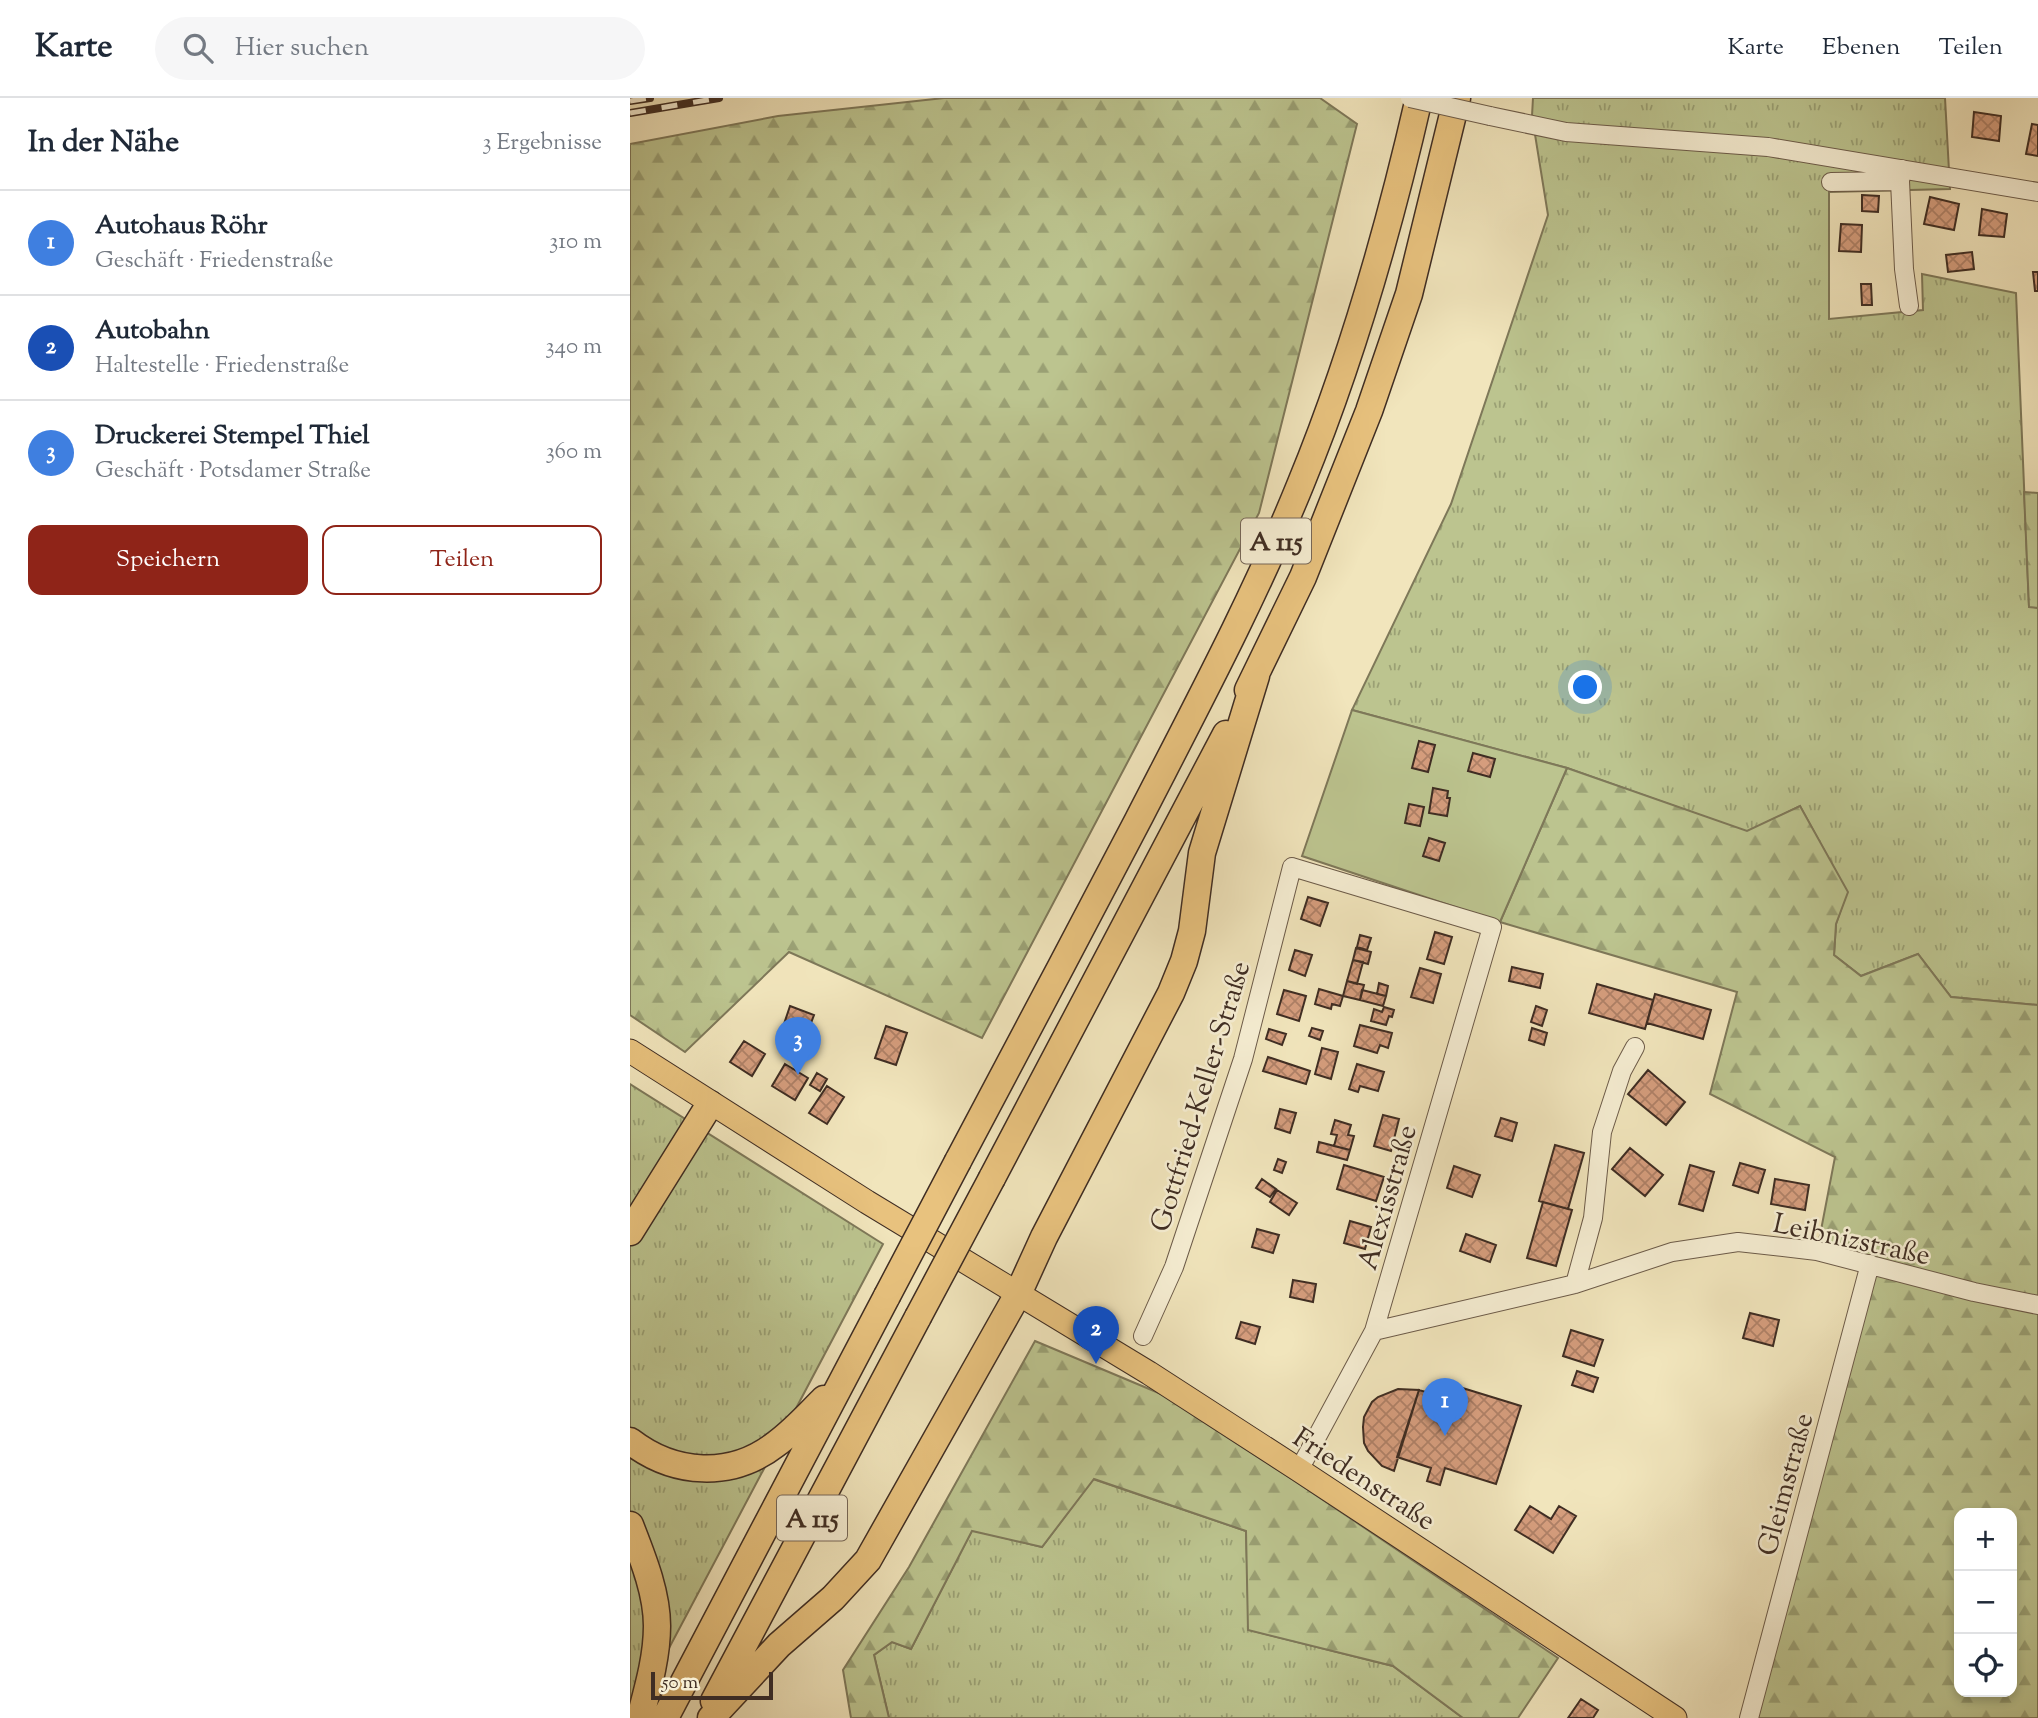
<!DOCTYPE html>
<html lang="de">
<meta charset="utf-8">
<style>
:root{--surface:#fff;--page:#f6f6f7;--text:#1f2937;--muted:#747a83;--line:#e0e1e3;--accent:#8f2418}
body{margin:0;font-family:"Sorts Mill Goudy",serif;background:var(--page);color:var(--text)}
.controls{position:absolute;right:21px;bottom:21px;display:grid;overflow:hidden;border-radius:14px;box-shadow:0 4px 10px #0003}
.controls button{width:63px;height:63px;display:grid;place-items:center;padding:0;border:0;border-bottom:2px solid var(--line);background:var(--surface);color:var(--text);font:35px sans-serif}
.scale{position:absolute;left:21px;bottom:18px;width:122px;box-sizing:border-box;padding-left:7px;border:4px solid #3f2d23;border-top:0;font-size:19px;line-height:24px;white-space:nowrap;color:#3f2d23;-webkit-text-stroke:5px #f6eed3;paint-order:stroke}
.you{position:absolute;left:956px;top:590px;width:24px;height:24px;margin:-18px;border:5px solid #fff;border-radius:50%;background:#1a73e8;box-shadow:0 0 0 10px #1a73e833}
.badge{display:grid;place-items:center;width:46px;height:46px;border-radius:50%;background:var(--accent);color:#fff;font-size:23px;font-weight:700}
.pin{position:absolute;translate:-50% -58px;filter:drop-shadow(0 2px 4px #0008)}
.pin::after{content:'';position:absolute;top:37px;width:24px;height:21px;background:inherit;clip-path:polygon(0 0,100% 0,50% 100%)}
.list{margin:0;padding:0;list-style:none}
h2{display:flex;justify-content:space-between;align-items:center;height:91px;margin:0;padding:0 28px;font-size:30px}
h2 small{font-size:23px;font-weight:400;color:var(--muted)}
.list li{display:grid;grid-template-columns:46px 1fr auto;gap:21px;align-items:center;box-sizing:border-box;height:105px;padding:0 28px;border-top:2px solid var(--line)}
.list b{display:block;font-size:26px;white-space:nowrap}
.list p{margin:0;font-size:23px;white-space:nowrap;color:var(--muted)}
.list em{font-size:23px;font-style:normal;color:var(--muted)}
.actions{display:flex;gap:14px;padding:21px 28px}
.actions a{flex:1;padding:16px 0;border:2px solid var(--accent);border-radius:14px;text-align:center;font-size:24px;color:var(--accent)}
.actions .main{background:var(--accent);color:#fff}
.icon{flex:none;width:38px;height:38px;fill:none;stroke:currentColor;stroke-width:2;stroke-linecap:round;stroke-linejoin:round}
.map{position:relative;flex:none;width:1408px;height:1620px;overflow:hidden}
header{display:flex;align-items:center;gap:42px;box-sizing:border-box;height:98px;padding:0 35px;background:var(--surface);border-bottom:2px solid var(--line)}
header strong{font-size:33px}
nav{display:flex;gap:38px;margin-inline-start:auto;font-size:24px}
.search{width:490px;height:63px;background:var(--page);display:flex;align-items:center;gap:18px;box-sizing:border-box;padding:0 24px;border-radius:38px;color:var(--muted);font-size:26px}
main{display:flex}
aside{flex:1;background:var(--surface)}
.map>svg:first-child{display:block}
.grass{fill:url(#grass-tufts);stroke:#7e7859;stroke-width:2}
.forest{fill:url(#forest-firs);stroke:#7e7859;stroke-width:2;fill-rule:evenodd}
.garden{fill:#bcc48f;stroke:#7e7859;stroke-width:2}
.building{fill:url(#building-cross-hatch);stroke:#3f2d23;stroke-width:2}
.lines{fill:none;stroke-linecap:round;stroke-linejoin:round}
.minor-casing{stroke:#6c5b49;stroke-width:20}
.major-casing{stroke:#3f2d23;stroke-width:25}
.highway-casing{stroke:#3f2d23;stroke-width:29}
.minor{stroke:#f6eed3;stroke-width:18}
.major{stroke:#e8c27e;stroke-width:23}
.highway{stroke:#e8c27e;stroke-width:26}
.rail-casing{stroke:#3f2d23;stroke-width:8}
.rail{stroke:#f6eed3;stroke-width:5;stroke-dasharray:16;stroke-linecap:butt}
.minor-bridge-casing{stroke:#6c5b49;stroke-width:20;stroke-linecap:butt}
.highway-bridge-casing{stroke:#3f2d23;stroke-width:29;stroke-linecap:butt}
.minor-bridge{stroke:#f6eed3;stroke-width:18}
.highway-bridge{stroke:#e8c27e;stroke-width:26}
.labels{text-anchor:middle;stroke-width:5;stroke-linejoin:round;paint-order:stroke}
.shield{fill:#f6eed3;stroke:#766758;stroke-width:2}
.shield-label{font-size:26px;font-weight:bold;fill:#3f2d23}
.street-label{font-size:28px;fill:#3f2d23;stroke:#f6eed3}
</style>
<header>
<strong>Karte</strong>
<div class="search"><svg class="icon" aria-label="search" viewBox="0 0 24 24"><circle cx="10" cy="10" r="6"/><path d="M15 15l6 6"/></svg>Hier suchen</div>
<nav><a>Karte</a><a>Ebenen</a><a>Teilen</a></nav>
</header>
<main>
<aside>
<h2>In der Nähe<small>3 Ergebnisse</small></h2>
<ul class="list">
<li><span class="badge" style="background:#3f7fe0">1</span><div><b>Autohaus Röhr</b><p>Geschäft · Friedenstraße</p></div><em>310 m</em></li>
<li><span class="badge" style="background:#1a4fb4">2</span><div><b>Autobahn</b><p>Haltestelle · Friedenstraße</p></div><em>340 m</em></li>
<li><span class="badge" style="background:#3f7fe0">3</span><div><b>Druckerei Stempel Thiel</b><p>Geschäft · Potsdamer Straße</p></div><em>360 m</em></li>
</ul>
<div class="actions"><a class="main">Speichern</a><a>Teilen</a></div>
</aside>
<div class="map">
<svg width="1408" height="1620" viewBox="0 0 1408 1620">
<defs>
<pattern id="grass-tufts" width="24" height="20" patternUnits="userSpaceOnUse" patternTransform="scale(1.75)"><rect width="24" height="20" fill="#bcc48f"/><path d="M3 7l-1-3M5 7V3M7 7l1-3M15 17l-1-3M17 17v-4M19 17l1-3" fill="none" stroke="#9aa074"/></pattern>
<pattern id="forest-firs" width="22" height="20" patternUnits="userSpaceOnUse" patternTransform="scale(1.75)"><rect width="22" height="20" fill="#bcc48f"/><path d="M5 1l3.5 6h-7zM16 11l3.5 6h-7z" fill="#9aa074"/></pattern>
<pattern id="building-cross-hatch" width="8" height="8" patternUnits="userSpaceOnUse" patternTransform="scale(1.75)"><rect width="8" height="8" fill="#d59d7d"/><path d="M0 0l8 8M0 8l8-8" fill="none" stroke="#ae8066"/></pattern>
</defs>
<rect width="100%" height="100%" fill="#f1e5bc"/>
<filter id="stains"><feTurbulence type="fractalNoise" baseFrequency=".00286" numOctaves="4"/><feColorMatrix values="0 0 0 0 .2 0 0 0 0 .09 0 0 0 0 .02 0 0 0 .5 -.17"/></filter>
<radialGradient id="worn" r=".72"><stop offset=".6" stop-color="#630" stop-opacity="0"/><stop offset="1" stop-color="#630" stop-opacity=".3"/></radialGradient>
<path class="grass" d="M903,0H1315L1320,91L1199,94V221L1293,212L1292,176L1386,195L1399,508L1408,510V907L1321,899L1288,856L1231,878L1204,857L1206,826L1217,794L1170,708L1117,734L937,670L722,612L821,406L918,117L902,18Z
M0,986L253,1146L2,1620H0Z
M463,1381L616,1433L619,1532L763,1568L833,1620H259L244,1557L262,1544L281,1551L342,1432L412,1449Z"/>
<path class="forest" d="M314,0H690L727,26L629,415L352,940L159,854L55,954L0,917V46L148,18Z
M1394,394L1408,395V510L1399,509Z
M937,670L1117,733L1170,708L1218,794L1206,826L1204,857L1231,878L1288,856L1321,899L1408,907V1620H1119L1240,1166L1187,1153L1205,1059L1080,996L1107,894L870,824ZM1329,1415H1382V1594H1329Z
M405,1243L543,1301L928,1560L888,1620H833L763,1568L618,1532L616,1433L464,1381L412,1449L342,1433L281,1551L262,1544L244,1557L259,1620H221L213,1572L279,1469Z"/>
<path class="garden" d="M722,612L937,670L870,824L672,758Z"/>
<path class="building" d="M1344,14L1371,18L1369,43L1342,39Z
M1402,26L1408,27V58L1396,56Z
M1232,97L1249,98L1248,114L1232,113Z
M1300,99L1329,106L1324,132L1294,126Z
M1352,111L1377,116L1374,139L1349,137Z
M1211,126L1232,127L1231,154L1209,153Z
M1342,154L1344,171L1318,174L1316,157Z
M1403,174H1408V193H1405Z
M1231,186H1241L1242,207H1232Z
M789,643L805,647L798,674L782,670Z
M843,655L865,661L860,679L838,673Z
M803,690L818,693L817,700H820L817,718L799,715Z
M779,706L794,709L790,728L775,725Z
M799,740L815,745L809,763L793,758Z
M678,799L698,805L690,828L671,821Z
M805,834L822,839L814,866L797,861Z
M730,837L741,840L737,852L727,849Z
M726,850L741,854L738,866L723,862Z
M665,852L682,857L675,878L659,872Z
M723,862L733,864L727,886L717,883Z
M882,869L913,876L910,890L879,883Z
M790,870L811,876L803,905L781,899Z
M717,883L734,887L730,902L713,898Z
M749,885L758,888L756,898L747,896Z
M967,886L1023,902L1015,931L959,915Z
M689,891L713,898L710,908L702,906L701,911L685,906Z
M654,892L676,898L669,923L647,916Z
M732,892L756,898L753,908L730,902Z
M1025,896L1081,912L1073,941L1017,925Z
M160,908L184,917L175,941L152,932Z
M906,908L917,912L912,928L901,924Z
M754,909L764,912L762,919L759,918L756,927L741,923L744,911L752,914Z
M730,927L762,935L758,950L750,947L747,955L724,948Z
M256,928L277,935L266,967L245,960Z
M682,930L693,933L690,942L679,938Z
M902,930L917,935L914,947L899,942Z
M639,931L656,936L652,947L636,941Z
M114,943L135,956L122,978L100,964Z
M692,950L708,954L701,981L685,976Z
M638,959L680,973L676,986L633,973Z
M155,966L178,980L165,1002L142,988Z
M727,966L754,974L748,993L730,988L728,994L719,991Z
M1018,972L1055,1004L1036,1027L998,996Z
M187,975L197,981L190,993L180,987Z
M197,988L214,999L197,1026L179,1015Z
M650,1011L666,1015L660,1035L645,1030Z
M753,1017L769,1021L761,1053L744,1048Z
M871,1020L887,1025L882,1043L865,1038Z
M705,1022L721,1027L718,1037L724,1038L720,1052L704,1048L707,1037L701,1036Z
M689,1044L720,1052L717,1062L687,1054Z
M925,1047L954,1055L938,1111L909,1103Z
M1000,1050L1033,1077L1015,1098L982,1071Z
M648,1061L656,1064L652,1075L644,1072Z
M1110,1065L1135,1072L1128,1095L1103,1087Z
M714,1067L754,1079L746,1103L707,1091Z
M1060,1067L1084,1074L1073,1113L1049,1106Z
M824,1068L850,1077L842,1099L817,1090Z
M632,1081L646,1091L640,1099L626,1090Z
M1145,1081L1179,1087L1175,1112L1141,1106Z
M647,1092L667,1105L659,1117L640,1104Z
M913,1104L942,1112L926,1168L897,1160Z
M720,1123L741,1129L735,1151L714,1145Z
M627,1131L649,1137L643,1155L622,1149Z
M836,1136L866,1147L860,1164L830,1153Z
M663,1182L686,1186L683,1204L660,1199Z
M1120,1215L1149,1222L1143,1248L1113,1240Z
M611,1224L630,1229L625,1246L606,1240Z
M941,1232L973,1242L964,1268L933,1258Z
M947,1273L968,1280L963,1294L942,1287Z
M826,1288L891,1308L866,1386L815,1370L810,1387L797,1383L801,1370L767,1359L789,1292L822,1302Z
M768,1291L789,1292L764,1373L752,1368L738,1353L734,1345L733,1329L734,1319L742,1304L748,1299Z
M900,1408L921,1421L929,1408L946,1418L923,1455L885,1432Z
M951,1601L968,1612L963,1620H938Z"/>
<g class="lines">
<defs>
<path id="minor" d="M860,18L936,34L1138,49L1408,94
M1272,71L1270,83L1274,171L1279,208
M1201,84L1270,83
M945,1186L963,1120L972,1034L992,973L1005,949
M744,1233L945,1186L1042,1154L1108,1144L1187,1153L1344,1194L1408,1207
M513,1238L544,1169L613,961L662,769L862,829L744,1233L669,1372
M1119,1620L1240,1166"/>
<path id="major" d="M0,953L237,1104L519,1275L669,1372L1045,1620"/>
<path id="highway" d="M618,592L673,479L739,313L779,196L827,0
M328,1063C389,949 448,836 508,722C565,611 624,501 671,385C722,261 759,131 789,0
M362,1080L596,636
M0,1134L80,1006
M0,1343C44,1377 101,1381 146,1346C164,1333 179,1316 194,1301
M0,1427C12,1458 27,1494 27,1528C27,1559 18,1590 10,1620
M84,1603L288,1219
M35,1620L257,1198
M81,1620L149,1547L203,1500L238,1462L388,1196L414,1139L541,895L554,863L562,833L572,755L626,578"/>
</defs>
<use href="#minor" class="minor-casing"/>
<use href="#major" class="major-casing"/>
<use href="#highway" class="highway-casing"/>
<use href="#minor" class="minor"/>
<use href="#major" class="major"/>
<use href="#highway" class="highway"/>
<defs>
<path id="rail" d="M0,3L20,0
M0,15L89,0"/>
</defs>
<use href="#rail" class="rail-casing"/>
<use href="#rail" class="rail"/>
<defs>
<path id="minor-bridge" d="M780,0L860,18"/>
<path id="highway-bridge" d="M257,1198L328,1063
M288,1219L362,1080"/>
</defs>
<use href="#minor-bridge" class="minor-bridge-casing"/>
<use href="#highway-bridge" class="highway-bridge-casing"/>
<use href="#minor-bridge" class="minor-bridge"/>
<use href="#highway-bridge" class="highway-bridge"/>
</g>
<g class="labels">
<g class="shield">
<rect x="611" y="420.5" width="70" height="45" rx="5"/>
<rect x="147" y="1397.5" width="70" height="45" rx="5"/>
</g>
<g class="shield-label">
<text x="646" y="452">A 115</text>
<text x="182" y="1429">A 115</text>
</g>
<g class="street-label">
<text transform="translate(569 998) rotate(-73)" y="10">Gottfried-Keller-Straße</text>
<text transform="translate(756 1099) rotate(-74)" y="10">Alexisstraße</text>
<text transform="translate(1222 1140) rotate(12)" y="10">Leibnizstraße</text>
<text transform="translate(735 1380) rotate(33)" y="10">Friedenstraße</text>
<text transform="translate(1154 1386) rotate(-75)" y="10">Gleimstraße</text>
</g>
</g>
<rect width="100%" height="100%" filter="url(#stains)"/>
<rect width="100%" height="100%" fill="url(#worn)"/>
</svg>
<div class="controls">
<button>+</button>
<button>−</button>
<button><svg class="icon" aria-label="locate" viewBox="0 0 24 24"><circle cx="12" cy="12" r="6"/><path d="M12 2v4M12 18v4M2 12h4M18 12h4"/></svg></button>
</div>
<div class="scale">50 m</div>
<div class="you"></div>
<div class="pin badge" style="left:815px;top:1338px;background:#3f7fe0">1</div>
<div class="pin badge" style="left:466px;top:1266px;background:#1a4fb4">2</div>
<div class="pin badge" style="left:168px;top:977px;background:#3f7fe0">3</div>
</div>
</main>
